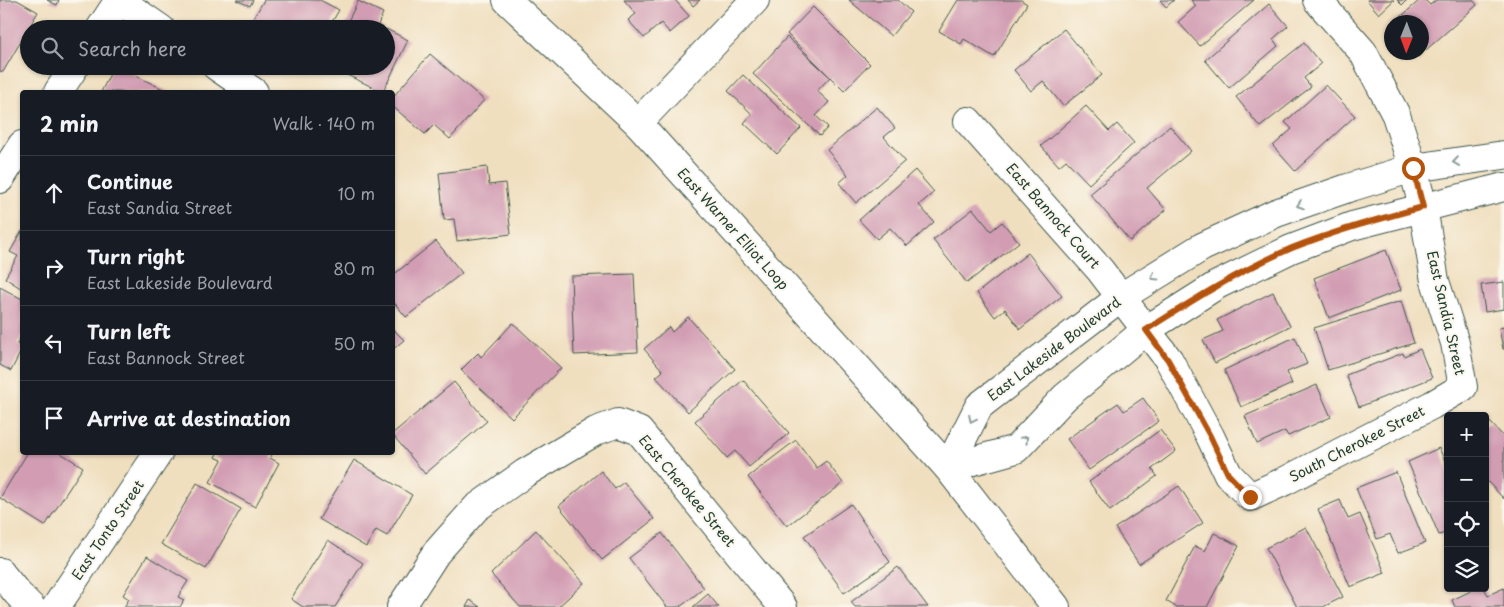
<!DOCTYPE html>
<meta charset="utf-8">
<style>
:root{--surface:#171b24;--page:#242831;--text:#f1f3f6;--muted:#9ea1a6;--line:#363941}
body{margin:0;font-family:"Playpen Sans",sans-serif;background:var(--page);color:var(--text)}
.controls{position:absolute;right:15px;bottom:15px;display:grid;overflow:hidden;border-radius:5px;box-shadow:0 1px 4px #0004}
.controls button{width:45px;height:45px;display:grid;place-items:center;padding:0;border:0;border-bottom:1px solid var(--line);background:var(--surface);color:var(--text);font:25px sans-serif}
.compass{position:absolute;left:1384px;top:15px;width:45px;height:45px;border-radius:50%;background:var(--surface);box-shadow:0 1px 4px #0004;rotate:181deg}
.stop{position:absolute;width:15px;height:15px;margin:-11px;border:4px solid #b45309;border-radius:50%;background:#fff}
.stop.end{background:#b45309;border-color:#fff;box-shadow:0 1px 5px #0008}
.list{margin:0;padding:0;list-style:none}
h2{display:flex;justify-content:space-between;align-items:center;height:65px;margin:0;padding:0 20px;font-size:21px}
h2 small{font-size:16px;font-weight:400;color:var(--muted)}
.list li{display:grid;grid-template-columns:32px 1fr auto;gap:15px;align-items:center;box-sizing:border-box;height:75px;padding:0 20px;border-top:1px solid var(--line)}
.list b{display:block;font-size:19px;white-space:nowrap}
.list p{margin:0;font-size:16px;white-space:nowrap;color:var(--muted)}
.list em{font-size:16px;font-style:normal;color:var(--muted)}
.icon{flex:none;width:28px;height:28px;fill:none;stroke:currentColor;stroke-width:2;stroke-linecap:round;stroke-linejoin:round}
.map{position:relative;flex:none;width:1504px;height:607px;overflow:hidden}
.search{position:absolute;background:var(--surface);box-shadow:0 1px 4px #0004;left:20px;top:20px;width:375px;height:55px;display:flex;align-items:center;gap:12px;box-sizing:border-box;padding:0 18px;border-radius:28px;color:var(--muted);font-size:19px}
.panel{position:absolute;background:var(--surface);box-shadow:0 1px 4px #0004;left:20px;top:90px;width:375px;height:365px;border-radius:5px}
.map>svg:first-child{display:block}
.building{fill:#d29db3}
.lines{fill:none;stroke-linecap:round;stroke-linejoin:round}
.minor-casing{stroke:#3e5549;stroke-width:30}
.major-casing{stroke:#3e5549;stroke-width:30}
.minor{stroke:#fff;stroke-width:28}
.major{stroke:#fff;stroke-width:28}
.oneway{stroke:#8f9e9a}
.route{stroke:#b45309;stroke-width:6}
.labels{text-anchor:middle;stroke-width:4;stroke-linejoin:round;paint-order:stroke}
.street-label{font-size:14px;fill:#1f3d34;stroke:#fbf7ec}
</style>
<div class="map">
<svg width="1504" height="607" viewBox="0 0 1504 607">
<rect width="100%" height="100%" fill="#fbf7ec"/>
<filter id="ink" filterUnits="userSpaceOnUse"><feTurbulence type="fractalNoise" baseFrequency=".02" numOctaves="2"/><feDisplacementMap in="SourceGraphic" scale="10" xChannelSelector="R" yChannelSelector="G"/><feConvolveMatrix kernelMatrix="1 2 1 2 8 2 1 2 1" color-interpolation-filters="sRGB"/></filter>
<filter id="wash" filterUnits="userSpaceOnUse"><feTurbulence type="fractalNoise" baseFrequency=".0096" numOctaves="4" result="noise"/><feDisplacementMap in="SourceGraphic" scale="20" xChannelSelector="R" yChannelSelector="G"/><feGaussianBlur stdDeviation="1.12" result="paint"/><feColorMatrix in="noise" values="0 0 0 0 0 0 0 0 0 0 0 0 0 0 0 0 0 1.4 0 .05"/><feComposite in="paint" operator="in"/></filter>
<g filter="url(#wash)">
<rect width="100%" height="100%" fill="#f0dfbf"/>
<g id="blocks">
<path class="building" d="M0,0H17L38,12L3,72L0,71Z
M47,0H59L57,5Z
M236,0H253L250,6Z
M264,0H320L339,10L328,29H272L253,19Z
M624,0H675L689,16L670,33L661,23L644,38L628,20L636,14Z
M688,0H700L693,6Z
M849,0H898L911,12L891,36Z
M958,0H1021L1027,4L994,57L964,39L961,44L939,31Z
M1160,0H1174L1166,7Z
M1191,0H1254L1200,46L1178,22L1196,6Z
M1367,0H1394L1379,14Z
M1397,0H1407L1402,5Z
M1420,0H1425L1430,5L1436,0H1473L1477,5L1418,57L1414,52H1422V22H1395Z
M358,1L383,13L378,25L385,29H344Z
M1269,4L1288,26L1273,39L1278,46L1229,88L1205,60Z
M813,7L870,64L844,91L787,34Z
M386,29L408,40L383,92L328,66H386Z
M1064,29L1102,75L1063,106L1043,81L1031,91L1014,70Z
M787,37L830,77L817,91L829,102L816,116L828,127L820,136L753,74Z
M1304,43L1321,64L1304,78L1311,87L1260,127L1236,97Z
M430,54L484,100L450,139L434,125L425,134L392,106V98Z
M114,66H116L169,92H101Z
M743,75L801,128L777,154L744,123L752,114L728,91Z
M1326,85L1355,116L1295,171L1273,146L1292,129L1285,122Z
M1086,106L1109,131L1117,124L1134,143L1089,184L1066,160L1059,166L1041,146Z
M877,107L895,128L884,137L905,161L856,203L839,183L848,175L827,150Z
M1170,126L1191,151L1147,188L1166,210L1130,241L1090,194Z
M487,167L489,185L505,183L511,234L457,241L454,219L444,220L439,173Z
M915,170L934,192L919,205L934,222L907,246L890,228L877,239L859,220Z
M973,209L991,231L1002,222L1019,242L967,283L933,240Z
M22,231V289L5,278L18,256L10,252Z
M436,241L462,273L406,317L392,300V276Z
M1386,250L1401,290L1329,318L1314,278Z
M1028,253L1062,296L1020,329L1005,309L995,317L977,293Z
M634,274L638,352L574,355L571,276Z
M1504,282V309L1485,312L1481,285Z
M0,287L22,299V334L17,344L22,347V349L11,371L0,365Z
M1273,292L1290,326L1215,363L1203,340L1223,331L1217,320Z
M1401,301L1414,343L1328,370L1314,328Z
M688,317L735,369L688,412L656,377L663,371L644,349L669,327L672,332Z
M513,323L561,368L512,418L461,370L478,353L481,357Z
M1504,327V349H1503L1499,328Z
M392,328L404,340L392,350Z
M1295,337L1307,364L1287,372L1292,384L1241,407L1224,370Z
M1420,349L1432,378L1359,407L1346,375L1403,353L1404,356Z
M743,380L789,433L749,467L735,451L727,458L695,421Z
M454,382L487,421L425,474L392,434Z
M1317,385L1331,417L1288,436L1285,431L1257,444L1245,416Z
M1143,398L1159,421L1089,470L1067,439L1118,403L1124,411Z
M1490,422L1504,437V499L1485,479V426Z
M1160,430L1176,451L1152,469L1157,476L1110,511L1089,482Z
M796,440L817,468L826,461L843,483L787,526L748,477Z
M1439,448L1448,468V532L1439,535L1408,462Z
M28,452H59L83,467L45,526L0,498Z
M218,452H273L270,458L279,463L255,507L210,482L222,460L215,457Z
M354,460L412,495L387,536L376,530L366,547L319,519Z
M601,471L615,489L624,482L654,519L602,560L559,506Z
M1396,472L1425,543L1398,553L1390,534L1377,539L1356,488Z
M197,483L241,509L206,569L161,544Z
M1179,486L1203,523L1139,564L1115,528Z
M1340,500L1348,519L1360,514L1385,573L1350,587L1318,509Z
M851,504L890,562L844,593L804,536Z
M1306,527L1343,597L1323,607H1297L1266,548Z
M536,530L584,583L558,607H520L491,574Z
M662,533L704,588L680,607H667L629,558Z
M1214,533L1239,546L1207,607H1176L1166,601L1195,546L1205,551Z
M328,540L363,563L335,607H303L291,599Z
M147,556L188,581L178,597L184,600L180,607H124L129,599L123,595Z
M898,567L928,607H855L851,602Z
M1477,588H1484L1488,595L1504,588V607H1455L1452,600Z
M708,594L719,607H693Z
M470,600L480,607H466Z"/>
</g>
</g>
<g filter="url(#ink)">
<use href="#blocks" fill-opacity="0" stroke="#3e5549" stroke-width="1"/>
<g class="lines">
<defs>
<path id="minor" d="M119,0L161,29
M100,29L119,0
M216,66L254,92
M58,92L75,66
M968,121L1100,270L1169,360L1210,436L1228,474L1250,497L1285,481L1432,405L1463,387L1455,343L1435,281L1423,207L1413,168L1396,115L1363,52L1317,0
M638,123L755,0
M0,179L22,145
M948,468L979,406L1121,297L1202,247L1276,213L1348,188L1413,168L1504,155
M948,468L1016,449L1065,397L1146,330L1217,285L1291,249L1352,226L1504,187
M0,572L17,593L31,607
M56,607L159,452
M401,607L436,553L476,508L525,473L596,431L618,423L639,431L783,607"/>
<path id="major" d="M507,0L638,123L948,468L1056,607"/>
</defs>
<use href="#minor" class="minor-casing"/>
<use href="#major" class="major-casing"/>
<use href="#minor" class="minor"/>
<use href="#major" class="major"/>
</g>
<defs><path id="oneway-chevron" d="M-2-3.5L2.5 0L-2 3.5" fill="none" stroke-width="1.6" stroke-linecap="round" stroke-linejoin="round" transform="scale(1.25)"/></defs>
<g class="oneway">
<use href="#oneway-chevron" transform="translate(1456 162) rotate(172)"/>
<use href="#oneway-chevron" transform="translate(1300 205) rotate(161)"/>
<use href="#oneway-chevron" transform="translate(1154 277) rotate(148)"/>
<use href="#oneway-chevron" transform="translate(972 419) rotate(116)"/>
<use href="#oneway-chevron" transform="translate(1025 439) rotate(-47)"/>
</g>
</g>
<g class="lines" filter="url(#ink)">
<path class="route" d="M1250,497L1228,474L1210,436L1168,360L1146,330C1193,300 1241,270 1292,248C1335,231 1379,219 1423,207L1413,168"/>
</g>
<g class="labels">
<g class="street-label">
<text transform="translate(1053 216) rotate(49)" y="5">East Bannock Court</text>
<text transform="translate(733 229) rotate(48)" y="5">East Warner Elliot Loop</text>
<text transform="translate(1446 313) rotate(77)" y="5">East Sandia Street</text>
<text transform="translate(1054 349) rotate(-37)" y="5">East Lakeside Boulevard</text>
<text transform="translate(1357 444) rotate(-27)" y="5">South Cherokee Street</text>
<text transform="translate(687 491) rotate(50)" y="5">East Cherokee Street</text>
<text transform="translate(108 530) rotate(-56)" y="5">East Tonto Street</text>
</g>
</g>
</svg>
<div class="controls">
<button>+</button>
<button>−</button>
<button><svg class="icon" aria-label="locate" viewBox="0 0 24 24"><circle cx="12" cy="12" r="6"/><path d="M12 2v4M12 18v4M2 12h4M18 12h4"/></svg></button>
<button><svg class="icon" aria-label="layers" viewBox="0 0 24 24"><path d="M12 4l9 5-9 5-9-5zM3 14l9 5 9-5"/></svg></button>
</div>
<svg class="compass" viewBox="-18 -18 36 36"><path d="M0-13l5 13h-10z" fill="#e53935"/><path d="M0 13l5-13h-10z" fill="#9ea1a6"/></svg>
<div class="stop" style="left:1413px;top:168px"></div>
<div class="stop end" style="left:1250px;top:497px"></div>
<div class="search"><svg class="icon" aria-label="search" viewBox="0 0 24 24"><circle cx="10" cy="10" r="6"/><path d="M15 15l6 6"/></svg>Search here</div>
<section class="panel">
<h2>2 min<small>Walk · 140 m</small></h2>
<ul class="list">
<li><svg class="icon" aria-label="ahead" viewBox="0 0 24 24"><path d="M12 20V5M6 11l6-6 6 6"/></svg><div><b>Continue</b><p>East Sandia Street</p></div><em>10 m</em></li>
<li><svg class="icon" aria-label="right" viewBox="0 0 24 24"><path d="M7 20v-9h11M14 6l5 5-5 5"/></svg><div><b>Turn right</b><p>East Lakeside Boulevard</p></div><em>80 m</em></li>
<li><svg class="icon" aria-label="left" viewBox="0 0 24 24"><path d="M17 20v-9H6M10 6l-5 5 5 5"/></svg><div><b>Turn left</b><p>East Bannock Street</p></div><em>50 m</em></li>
<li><svg class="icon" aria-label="arrive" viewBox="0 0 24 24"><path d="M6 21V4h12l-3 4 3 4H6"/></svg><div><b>Arrive at destination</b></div></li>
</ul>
</section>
</div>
